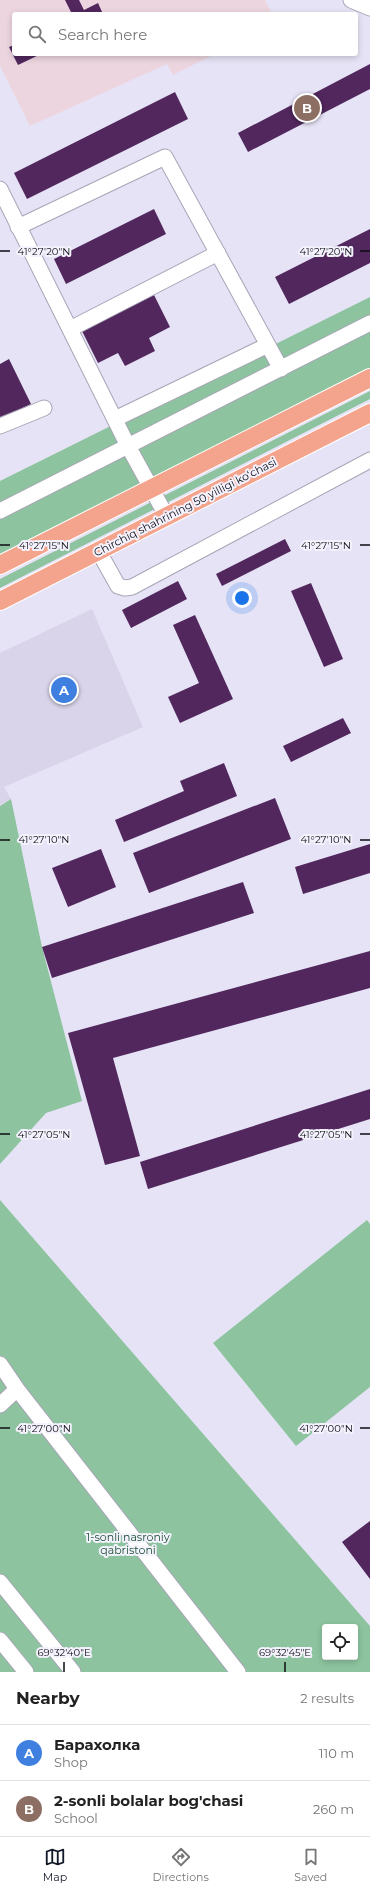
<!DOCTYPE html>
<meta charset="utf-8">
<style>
:root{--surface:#fff;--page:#f6f6f6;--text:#222;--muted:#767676;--line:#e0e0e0;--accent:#111827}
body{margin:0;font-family:Montserrat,sans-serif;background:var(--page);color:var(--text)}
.controls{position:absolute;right:12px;bottom:12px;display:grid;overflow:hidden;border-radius:4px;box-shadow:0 2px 6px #0003}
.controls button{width:36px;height:36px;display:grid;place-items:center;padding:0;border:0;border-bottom:1px solid var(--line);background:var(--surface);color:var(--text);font:20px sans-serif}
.you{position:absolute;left:242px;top:598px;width:14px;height:14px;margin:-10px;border:3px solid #fff;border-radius:50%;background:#1a73e8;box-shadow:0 0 0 6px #1a73e833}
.badge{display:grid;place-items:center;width:26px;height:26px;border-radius:50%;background:var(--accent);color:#fff;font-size:13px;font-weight:700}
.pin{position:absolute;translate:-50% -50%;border:2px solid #fff;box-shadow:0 1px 4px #0006}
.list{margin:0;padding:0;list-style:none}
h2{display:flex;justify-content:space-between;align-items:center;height:52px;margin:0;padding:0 16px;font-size:17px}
h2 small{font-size:13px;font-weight:400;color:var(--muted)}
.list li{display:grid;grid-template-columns:26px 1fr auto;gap:12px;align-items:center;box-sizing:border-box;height:56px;padding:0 16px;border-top:1px solid var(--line)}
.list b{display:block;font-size:15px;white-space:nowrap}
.list p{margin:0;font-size:13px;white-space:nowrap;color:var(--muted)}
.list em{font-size:13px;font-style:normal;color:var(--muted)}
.icon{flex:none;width:22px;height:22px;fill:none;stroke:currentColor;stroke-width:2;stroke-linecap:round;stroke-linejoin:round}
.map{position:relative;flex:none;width:370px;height:1672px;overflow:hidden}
.search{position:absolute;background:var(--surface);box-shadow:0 2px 6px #0003;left:12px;right:12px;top:12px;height:44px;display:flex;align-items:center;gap:10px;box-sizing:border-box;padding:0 14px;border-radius:4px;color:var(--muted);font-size:15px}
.sheet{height:164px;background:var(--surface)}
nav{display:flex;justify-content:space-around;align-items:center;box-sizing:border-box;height:56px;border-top:1px solid var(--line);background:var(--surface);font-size:11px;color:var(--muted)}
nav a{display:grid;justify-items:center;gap:2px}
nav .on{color:var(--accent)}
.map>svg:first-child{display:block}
.commercial{fill:#dad4ea}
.education{fill:#ecd5df}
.green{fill:#8dc49f;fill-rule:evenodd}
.building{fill:#51275d}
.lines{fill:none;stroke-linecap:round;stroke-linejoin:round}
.minor-casing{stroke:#a7a5b6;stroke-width:17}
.major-casing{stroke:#fff;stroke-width:20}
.minor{stroke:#fff;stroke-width:15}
.major{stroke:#f4a48c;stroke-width:18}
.ticks{fill:none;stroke:#0e0d13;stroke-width:1.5}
.labels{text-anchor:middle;stroke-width:4;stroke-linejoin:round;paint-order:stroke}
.street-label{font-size:11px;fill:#0e0d13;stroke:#f3f2fd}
.park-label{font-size:11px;fill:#194f30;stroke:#f3f2fd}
.ticks-label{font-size:10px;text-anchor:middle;fill:#0e0d13;stroke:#f3f2fd;stroke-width:4;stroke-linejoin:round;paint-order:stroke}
</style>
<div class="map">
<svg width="370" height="1672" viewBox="0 0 370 1672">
<rect width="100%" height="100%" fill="#e6e3f6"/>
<path class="commercial" d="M92,609L143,727L4,787L11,799L0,805V653Z"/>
<path class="education" d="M0,0H265L272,14H14V54H215L173,75L167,64L30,126L0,66Z"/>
<path class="green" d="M370,297V372L0,555V481Z
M370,391V399L0,588V579Z
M11,799L42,947L82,1101L46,1113L0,1164V806Z
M0,1200L370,1626V1672H0ZM325,1627H355V1657H325Z
M367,1220L370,1224V1387L296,1446L213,1343Z"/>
<path class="building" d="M65,0H79L84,10L98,3L103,14H72Z
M14,45V54H41L18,65L9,47Z
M370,64V89L248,152L238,133Z
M175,92L188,119L27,199L14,173Z
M154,209L166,234L66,284L54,259Z
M370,229V263L289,304L275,277Z
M154,295L170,327L149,338L155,351L125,366L118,353L98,363L82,331Z
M9,359L31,404L0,419V364Z
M285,539L291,551L222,586L216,574Z
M178,581L187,599L131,628L122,610Z
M311,583L343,659L324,667L291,591Z
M195,615L233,699L180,723L168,697L199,683L173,625Z
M343,718L351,733L291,762L283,746Z
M224,763L237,796L124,842L115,820L184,791L180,781Z
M275,798L291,839L149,893L133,853Z
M370,844V873L303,894L295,867Z
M101,849L116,887L68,907L52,868Z
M243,882L254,913L52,978L42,947Z
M370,951V988L113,1058L140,1156L105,1165L68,1033Z
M370,1089V1119L148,1189L140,1162Z
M370,1521V1579L342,1542Z"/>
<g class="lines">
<defs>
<path id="minor" d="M351,0L370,8
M0,189L128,446L167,517
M18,227L165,157L281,369
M70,329L218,253
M115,419L268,345
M0,426L44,408
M0,511L370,323
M99,552L118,586L125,588L132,587L370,460
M0,1364L17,1389L238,1672
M0,1405L17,1389
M0,1582L73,1672
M0,1640L26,1672"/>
<path id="major" d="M0,565L370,378
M0,601L370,413"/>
</defs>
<use href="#minor" class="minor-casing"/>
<use href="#major" class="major-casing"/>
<use href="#minor" class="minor"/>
<use href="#major" class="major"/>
</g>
<path class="ticks" d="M0,251H10M360,251H370M0,545H10M360,545H370M0,840H10M360,840H370M0,1134H10M360,1134H370M0,1428H10M360,1428H370M64,1662V1672M285,1662V1672"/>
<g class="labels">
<g class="street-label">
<text transform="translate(185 507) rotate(-27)" y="4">Chirchiq shahrining 50 yilligi koʻchasi</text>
</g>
<g class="park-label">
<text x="128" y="1541">1-sonli nasroniy<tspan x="128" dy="13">qabristoni</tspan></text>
</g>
</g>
<g class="ticks-label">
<text x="44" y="255">41°27'20"N</text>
<text x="326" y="255">41°27'20"N</text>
<text x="44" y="549">41°27'15"N</text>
<text x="326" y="549">41°27'15"N</text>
<text x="44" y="843">41°27'10"N</text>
<text x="326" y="843">41°27'10"N</text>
<text x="44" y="1138">41°27'05"N</text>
<text x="326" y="1138">41°27'05"N</text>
<text x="44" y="1432">41°27'00"N</text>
<text x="326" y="1432">41°27'00"N</text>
<text x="64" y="1656">69°32'40"E</text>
<text x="285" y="1656">69°32'45"E</text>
</g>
</svg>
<div class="controls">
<button><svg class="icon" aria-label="locate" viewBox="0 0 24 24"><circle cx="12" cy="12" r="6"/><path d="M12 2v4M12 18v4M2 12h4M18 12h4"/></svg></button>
</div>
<div class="you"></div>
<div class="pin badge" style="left:64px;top:690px;background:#3f7fe0">A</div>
<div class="pin badge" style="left:307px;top:108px;background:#8d6e63">B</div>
<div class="search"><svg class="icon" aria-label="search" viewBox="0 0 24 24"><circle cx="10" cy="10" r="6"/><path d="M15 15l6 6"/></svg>Search here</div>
</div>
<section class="sheet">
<h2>Nearby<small>2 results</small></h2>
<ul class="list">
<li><span class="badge" style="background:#3f7fe0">A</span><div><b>Барахолка</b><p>Shop</p></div><em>110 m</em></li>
<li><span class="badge" style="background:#8d6e63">B</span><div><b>2-sonli bolalar bog'chasi</b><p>School</p></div><em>260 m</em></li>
</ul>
</section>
<nav>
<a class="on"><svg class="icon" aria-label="map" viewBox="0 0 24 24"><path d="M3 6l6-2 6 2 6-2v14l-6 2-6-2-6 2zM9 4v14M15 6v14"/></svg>Map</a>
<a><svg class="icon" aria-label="directions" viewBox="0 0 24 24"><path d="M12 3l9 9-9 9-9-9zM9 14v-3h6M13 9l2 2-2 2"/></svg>Directions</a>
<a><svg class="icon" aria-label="saved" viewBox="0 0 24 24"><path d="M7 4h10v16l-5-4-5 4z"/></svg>Saved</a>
</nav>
